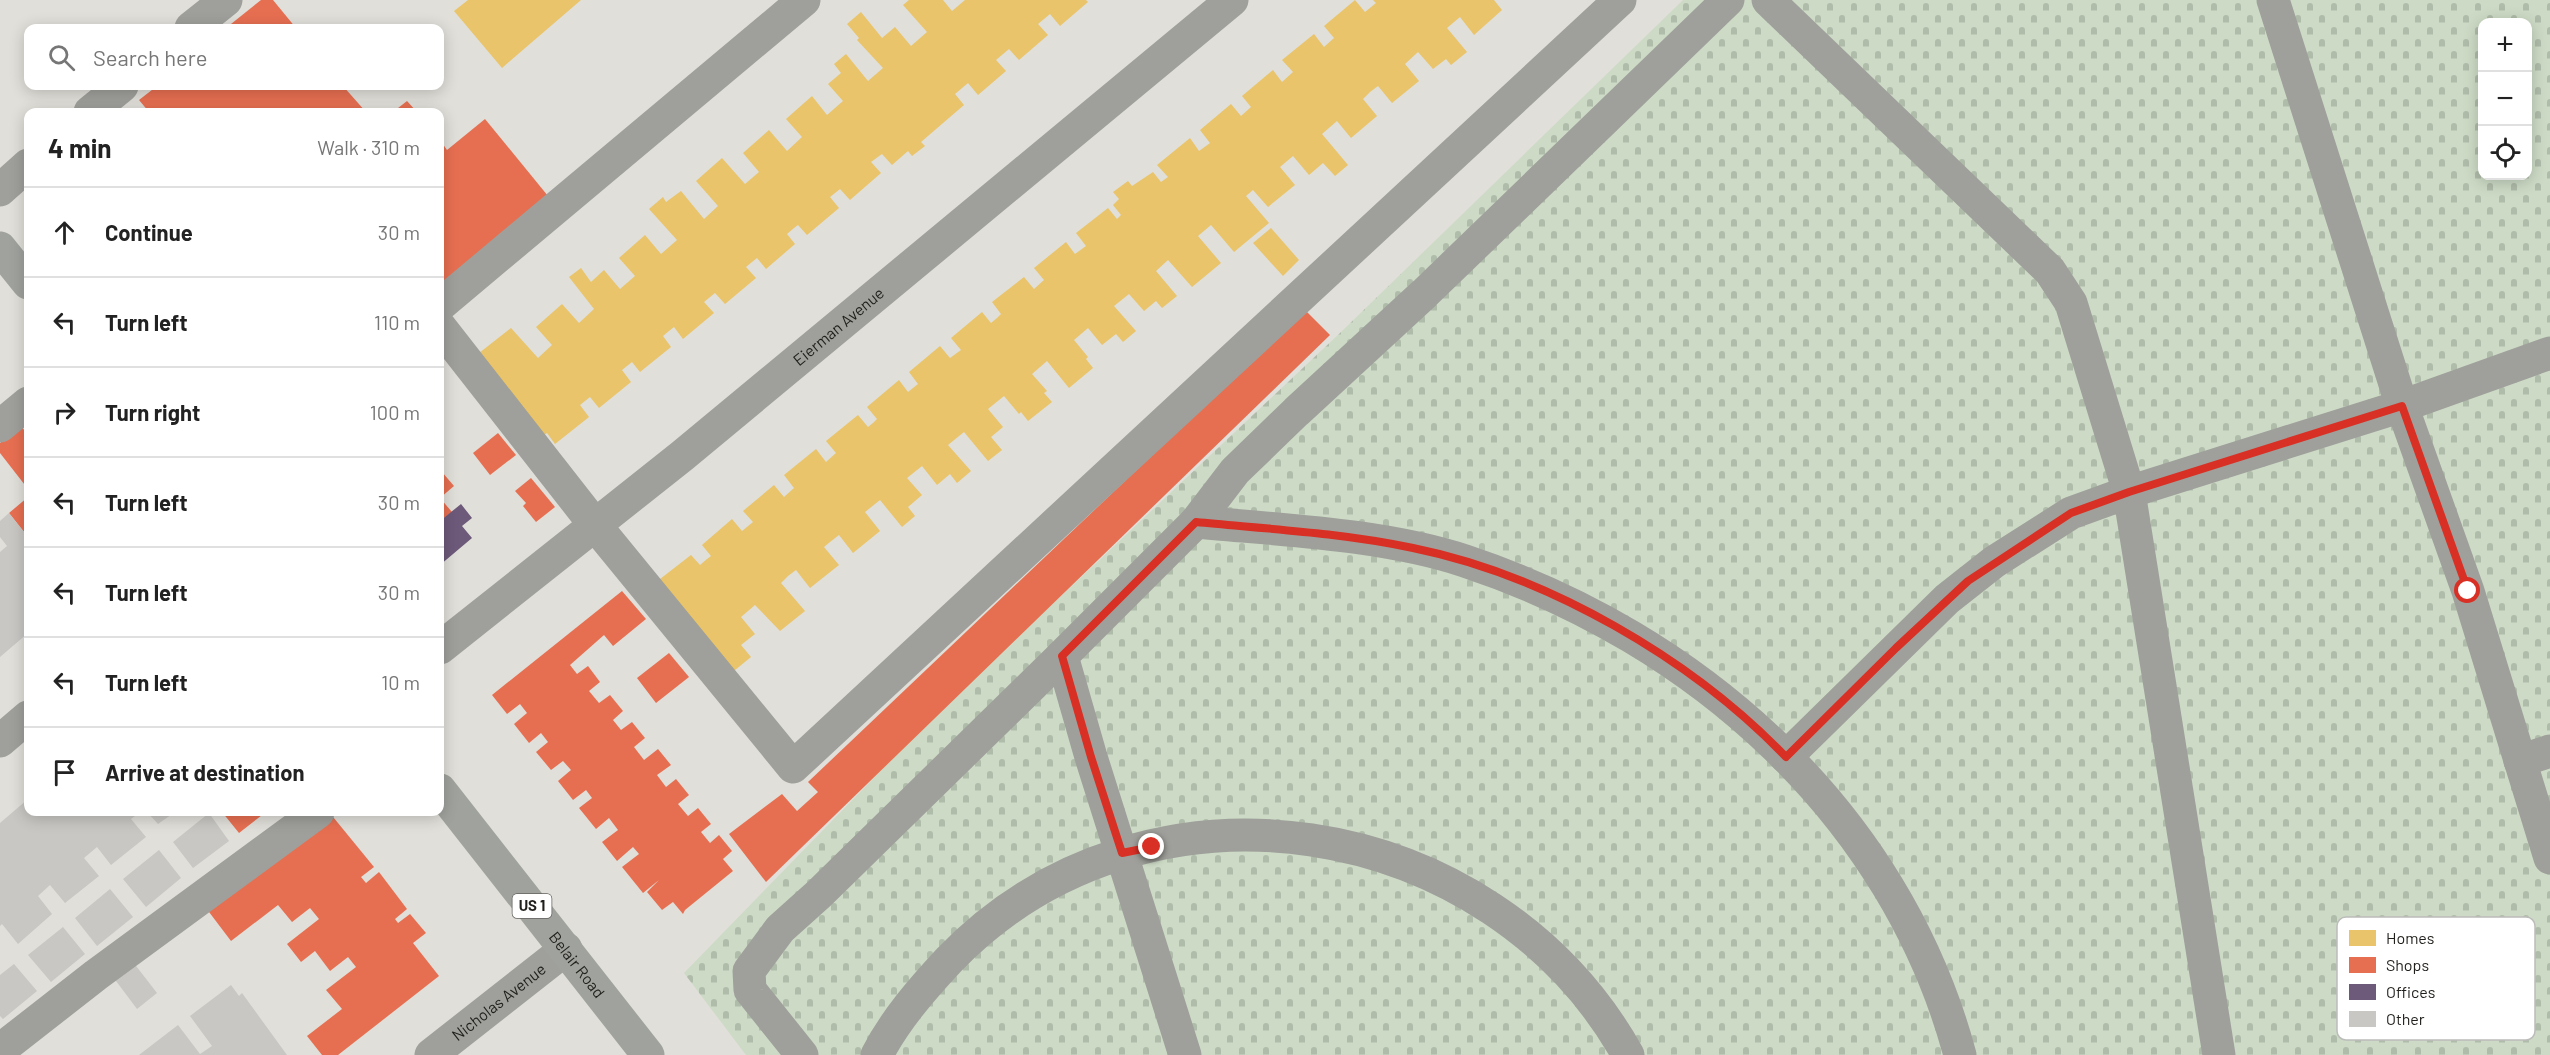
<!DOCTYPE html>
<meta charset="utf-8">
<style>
:root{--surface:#fff;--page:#f2f2f2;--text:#222;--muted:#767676;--line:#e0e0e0}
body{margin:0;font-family:Barlow,sans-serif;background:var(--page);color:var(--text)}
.controls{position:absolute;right:18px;top:18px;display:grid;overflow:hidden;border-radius:12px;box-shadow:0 3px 15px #0003}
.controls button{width:54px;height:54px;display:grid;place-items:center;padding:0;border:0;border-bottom:2px solid var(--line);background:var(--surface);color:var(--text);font:30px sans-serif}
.stop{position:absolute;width:18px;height:18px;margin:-14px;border:4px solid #d93025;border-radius:50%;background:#fff}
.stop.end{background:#d93025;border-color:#fff;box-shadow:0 2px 6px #0008}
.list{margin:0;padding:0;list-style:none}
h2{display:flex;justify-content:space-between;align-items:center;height:78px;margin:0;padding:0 24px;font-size:26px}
h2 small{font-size:20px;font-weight:400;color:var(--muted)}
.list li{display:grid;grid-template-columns:39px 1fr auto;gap:18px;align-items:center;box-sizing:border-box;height:90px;padding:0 24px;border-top:2px solid var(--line)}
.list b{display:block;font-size:22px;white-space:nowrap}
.list em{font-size:20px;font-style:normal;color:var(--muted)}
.icon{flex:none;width:33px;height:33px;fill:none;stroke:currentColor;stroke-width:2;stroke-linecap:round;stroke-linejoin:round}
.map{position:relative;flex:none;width:2550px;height:1055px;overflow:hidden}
.search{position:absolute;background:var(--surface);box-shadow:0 3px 15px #0003;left:24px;top:24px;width:420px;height:66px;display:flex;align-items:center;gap:15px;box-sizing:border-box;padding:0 21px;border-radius:12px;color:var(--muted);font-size:22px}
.panel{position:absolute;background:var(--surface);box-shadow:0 3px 15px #0003;left:24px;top:108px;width:420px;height:708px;border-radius:12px}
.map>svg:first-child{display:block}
.cemetery{fill:url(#cemetery-stones);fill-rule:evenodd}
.homes{fill:#e9c46a}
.shops{fill:#e76f51}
.offices{fill:#6d597a}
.building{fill:#c8c7c3}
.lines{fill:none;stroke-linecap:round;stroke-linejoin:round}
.minor{stroke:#9fa09b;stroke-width:33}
.major{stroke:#a0a39d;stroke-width:33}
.route{stroke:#d93025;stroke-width:8}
.labels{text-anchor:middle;stroke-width:6;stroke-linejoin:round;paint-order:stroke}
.shield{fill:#fff;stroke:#63625f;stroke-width:1.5}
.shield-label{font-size:15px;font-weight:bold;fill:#201f1b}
.street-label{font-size:16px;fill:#201f1b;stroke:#fff}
.key{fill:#fff;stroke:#bcbcbb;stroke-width:1.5}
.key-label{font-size:16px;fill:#201f1b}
</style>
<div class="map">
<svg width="2550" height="1055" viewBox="0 0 2550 1055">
<defs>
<pattern id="cemetery-stones" width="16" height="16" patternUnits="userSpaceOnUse" patternTransform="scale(1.5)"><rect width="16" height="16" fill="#cddbc6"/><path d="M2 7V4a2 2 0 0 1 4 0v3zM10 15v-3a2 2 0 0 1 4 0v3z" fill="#b0bcaa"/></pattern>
</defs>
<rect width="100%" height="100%" fill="#e0dfd9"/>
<path class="cemetery" d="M1683,0H2550V1055H746L684,973L939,711L1340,333ZM2482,22H2528V176H2482Z"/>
<path class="homes" d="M468,0H581L502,68L454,11Z
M909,0H943L952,11L965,0H1086L1088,2L1060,26L1050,14L1038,24L1048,35L1019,60L1009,49L996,60L1006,71L978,95L968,83L955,94L964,105L921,142L925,146L912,156L908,151L892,165L882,154L871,162L881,173L850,200L840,189L830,197L839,208L807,235L798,225L794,228L787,234L795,244L766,269L757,258L752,262L746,267L756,278L725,304L715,293L704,302L714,313L683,339L674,327L669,331L663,336L671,347L640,372L632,362L622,370L631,382L599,408L590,397L580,405L589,417L555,444L547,433L539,439L474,357L511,328L538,358L552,345L536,327L562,304L579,323L594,309L569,277L581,268L591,282L604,270L620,289L635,276L619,258L645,235L661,254L677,240L649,209L663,197L666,202L681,191L704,219L718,206L696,181L722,158L745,184L759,172L743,153L769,130L787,151L802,137L786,119L812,96L827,115L843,101L828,84L841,73L834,64L846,54L868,81L883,68L857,40L859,38L847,24L861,12L882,38L895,27L911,46L927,32L903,5Z
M1355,0L1365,12L1376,3L1373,0H1494L1502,10L1474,35L1460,17L1447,28L1467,52L1451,65L1446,59L1433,69L1418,52L1405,64L1419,81L1392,103L1378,86L1370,92L1363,99L1377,116L1351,138L1337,121L1322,134L1348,165L1335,176L1323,163L1309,175L1293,156L1280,167L1295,185L1268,207L1253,190L1246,196L1269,223L1234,252L1211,225L1198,236L1221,263L1192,287L1168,260L1156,271L1177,296L1162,308L1156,301L1144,311L1129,294L1114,306L1136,331L1123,342L1116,334L1102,345L1088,328L1074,340L1088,357L1086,359L1093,368L1069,388L1047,361L1032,374L1047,391L1044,393L1052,402L1028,421L1021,412L1019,414L1004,396L988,409L1003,427L991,437L1002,450L988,461L964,432L948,445L971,471L957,483L950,474L937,485L922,466L907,478L922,495L908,507L915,516L902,527L880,500L865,512L880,531L853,553L839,535L830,542L824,547L839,565L810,588L796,570L788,576L781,583L805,611L780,631L755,605L741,617L755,634L741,645L751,657L729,675L651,586L691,555L700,565L707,559L711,556L702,545L732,519L742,531L753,522L743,511L774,485L784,497L794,488L784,475L816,449L826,462L836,453L826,441L858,415L868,427L873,423L877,419L867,407L899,380L908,392L918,384L909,372L940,346L950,358L961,350L951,338L982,312L991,323L997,318L1001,314L992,302L1024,277L1034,289L1044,280L1034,268L1066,242L1075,254L1086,246L1076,233L1108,208L1117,219L1121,215L1113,205L1119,199L1113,192L1128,181L1132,186L1153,172L1161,182L1168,177L1157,165L1190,138L1199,151L1206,146L1210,143L1200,130L1231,104L1241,116L1251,107L1242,96L1273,70L1282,82L1293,72L1282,60L1314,34L1324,47L1334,38L1324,26Z
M1271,228L1299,260L1283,276L1253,243Z"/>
<path class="shops" d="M261,0H273L296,28H226Z
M157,86H343L366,112H149L139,100Z
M407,101L417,112H393Z
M485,119L548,196L440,286V140L447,150Z
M1305,310L1330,335L766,882L729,834L782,794L797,811L818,792L808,782Z
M21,426L28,435V489L0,453V443Z
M498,433L516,455L490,475L473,453Z
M442,472L454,486L440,498L452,512L440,521V474Z
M531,478L555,507L536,522L523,506L526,503L515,491Z
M28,497V537L9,513Z
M622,591L646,619L613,646L604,635L570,665L577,674L588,666L600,682L589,691L599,703L610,695L623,711L613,720L621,730L632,722L645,738L634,747L644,760L658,749L671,765L657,775L666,787L676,779L689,795L678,804L688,816L698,808L711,824L701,832L710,843L719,835L732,851L723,859L733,871L685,910L683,914L673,902L662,910L647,892L659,880L643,893L622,867L639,854L633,847L617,861L602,842L618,830L609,818L596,829L579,808L592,798L586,790L573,800L558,781L571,770L563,761L551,770L536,752L548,742L541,733L529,743L514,724L527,713L520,704L507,714L492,695Z
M669,653L689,677L656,703L637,678Z
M222,812H266L239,833Z
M329,812L374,867L361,877L366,883L379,872L407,909L395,919L398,923L410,914L426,933L413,943L439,976L338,1055H322L307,1036L342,1009L326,990L356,967L348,957L330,971L315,951L301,962L287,944L319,919L310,908L292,922L278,905L231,941L206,908Z"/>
<path class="offices" d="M461,504L472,518L462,526L472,538L440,565V521Z"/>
<path class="building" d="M9,513L28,537V633L0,657V552L7,546L0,537V521Z
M28,799V812H140L131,819L146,837L111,865L97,847L84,858L99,876L65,903L50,885L38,896L52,914L18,944L2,924L0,926V823Z
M147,812H175L158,824Z
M209,813L229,841L193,868L173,842Z
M159,850L181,878L146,907L123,879Z
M110,889L133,917L97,946L75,918Z
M63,927L85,954L51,982L28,955Z
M133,962L157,993L137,1009L113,977Z
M14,964L37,991L3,1019L0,1016V975Z
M231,985L239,996L242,993L287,1055H139L178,1025L200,1054L212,1046L190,1016Z"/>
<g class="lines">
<g class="minor">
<path d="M1768,0L2050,271L2071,303L2129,492L2219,1055"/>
<path d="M2273,0L2402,406L2468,591L2550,858"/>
<path d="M191,28L226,0"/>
<path d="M90,112L122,86"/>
<path d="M0,190L28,165"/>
<path d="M440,305L804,0"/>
<path d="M440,327L595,525L793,767L1620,0"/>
<path d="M0,426L28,403"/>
<path d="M1196,522L1235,471L1296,412L1425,293L1728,0"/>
<path id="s1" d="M440,648L682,456L1232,0"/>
<path d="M0,741L28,717"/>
<path d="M1786,757L1947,599L1994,562L2071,513L2129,492L2402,406L2550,353"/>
<path d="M2520,761L2550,751"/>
<path d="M0,1050L96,975L318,812"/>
<path id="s2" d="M431,1055L566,949"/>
<path d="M802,1055L750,990L749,971L780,929L819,894L1062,656"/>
<path d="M877,1055C895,1020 922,989 949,960C1145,756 1492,812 1628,1055"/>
<path d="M1185,1055L1091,757L1062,656L1196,522C1282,530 1383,534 1465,561C1697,638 1895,813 1960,1055"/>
</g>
<g class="major">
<path d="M0,248L28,283"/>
<path id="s3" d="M440,790L648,1055"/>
</g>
</g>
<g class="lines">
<path class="route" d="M1152,847L1122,853L1091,757L1062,656L1196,522C1269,529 1342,533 1413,548C1547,575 1692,659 1786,757L1896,648L1968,581L2071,513L2129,492L2402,406L2468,591"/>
</g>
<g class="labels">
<rect class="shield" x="512.5" y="894" width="39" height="24" rx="4.5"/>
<g class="shield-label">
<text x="532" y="911">US 1</text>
</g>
<g class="street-label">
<text dy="6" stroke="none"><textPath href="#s1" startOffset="512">Eierman Avenue</textPath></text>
<text dy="6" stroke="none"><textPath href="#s3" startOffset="222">Belair Road</textPath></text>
<text dy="6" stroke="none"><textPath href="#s2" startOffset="86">Nicholas Avenue</textPath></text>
</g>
</g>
<rect x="2337" y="917" width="198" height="123" rx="9" class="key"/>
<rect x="2349" y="930" width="27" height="16" fill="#e9c46a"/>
<rect x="2349" y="957" width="27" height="16" fill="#e76f51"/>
<rect x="2349" y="984" width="27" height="16" fill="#6d597a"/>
<rect x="2349" y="1011" width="27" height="16" fill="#c8c7c3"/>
<g class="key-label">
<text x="2386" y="944">Homes</text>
<text x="2386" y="971">Shops</text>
<text x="2386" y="998">Offices</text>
<text x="2386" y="1025">Other</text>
</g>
</svg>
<div class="controls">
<button>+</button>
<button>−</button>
<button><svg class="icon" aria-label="locate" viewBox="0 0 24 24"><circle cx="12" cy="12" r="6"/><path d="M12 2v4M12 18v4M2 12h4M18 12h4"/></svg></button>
</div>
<div class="stop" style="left:2468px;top:591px"></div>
<div class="stop end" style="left:1152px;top:847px"></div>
<div class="search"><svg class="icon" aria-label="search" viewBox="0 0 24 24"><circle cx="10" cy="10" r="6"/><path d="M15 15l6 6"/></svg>Search here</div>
<section class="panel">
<h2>4 min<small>Walk · 310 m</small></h2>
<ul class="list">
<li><svg class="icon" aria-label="ahead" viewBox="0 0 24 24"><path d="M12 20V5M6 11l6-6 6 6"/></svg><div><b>Continue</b></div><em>30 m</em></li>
<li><svg class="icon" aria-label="left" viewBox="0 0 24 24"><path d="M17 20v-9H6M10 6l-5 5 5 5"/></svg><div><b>Turn left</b></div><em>110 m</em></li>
<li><svg class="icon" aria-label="right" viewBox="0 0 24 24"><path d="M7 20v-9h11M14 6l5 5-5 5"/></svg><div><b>Turn right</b></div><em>100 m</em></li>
<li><svg class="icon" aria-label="left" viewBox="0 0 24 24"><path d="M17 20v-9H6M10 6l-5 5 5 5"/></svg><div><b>Turn left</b></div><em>30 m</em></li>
<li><svg class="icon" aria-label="left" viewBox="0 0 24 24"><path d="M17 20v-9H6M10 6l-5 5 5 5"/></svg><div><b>Turn left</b></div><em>30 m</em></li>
<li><svg class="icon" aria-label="left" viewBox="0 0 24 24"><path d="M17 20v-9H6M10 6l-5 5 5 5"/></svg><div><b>Turn left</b></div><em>10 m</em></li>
<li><svg class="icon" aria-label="arrive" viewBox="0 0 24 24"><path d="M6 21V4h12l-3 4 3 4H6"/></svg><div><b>Arrive at destination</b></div></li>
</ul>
</section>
</div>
